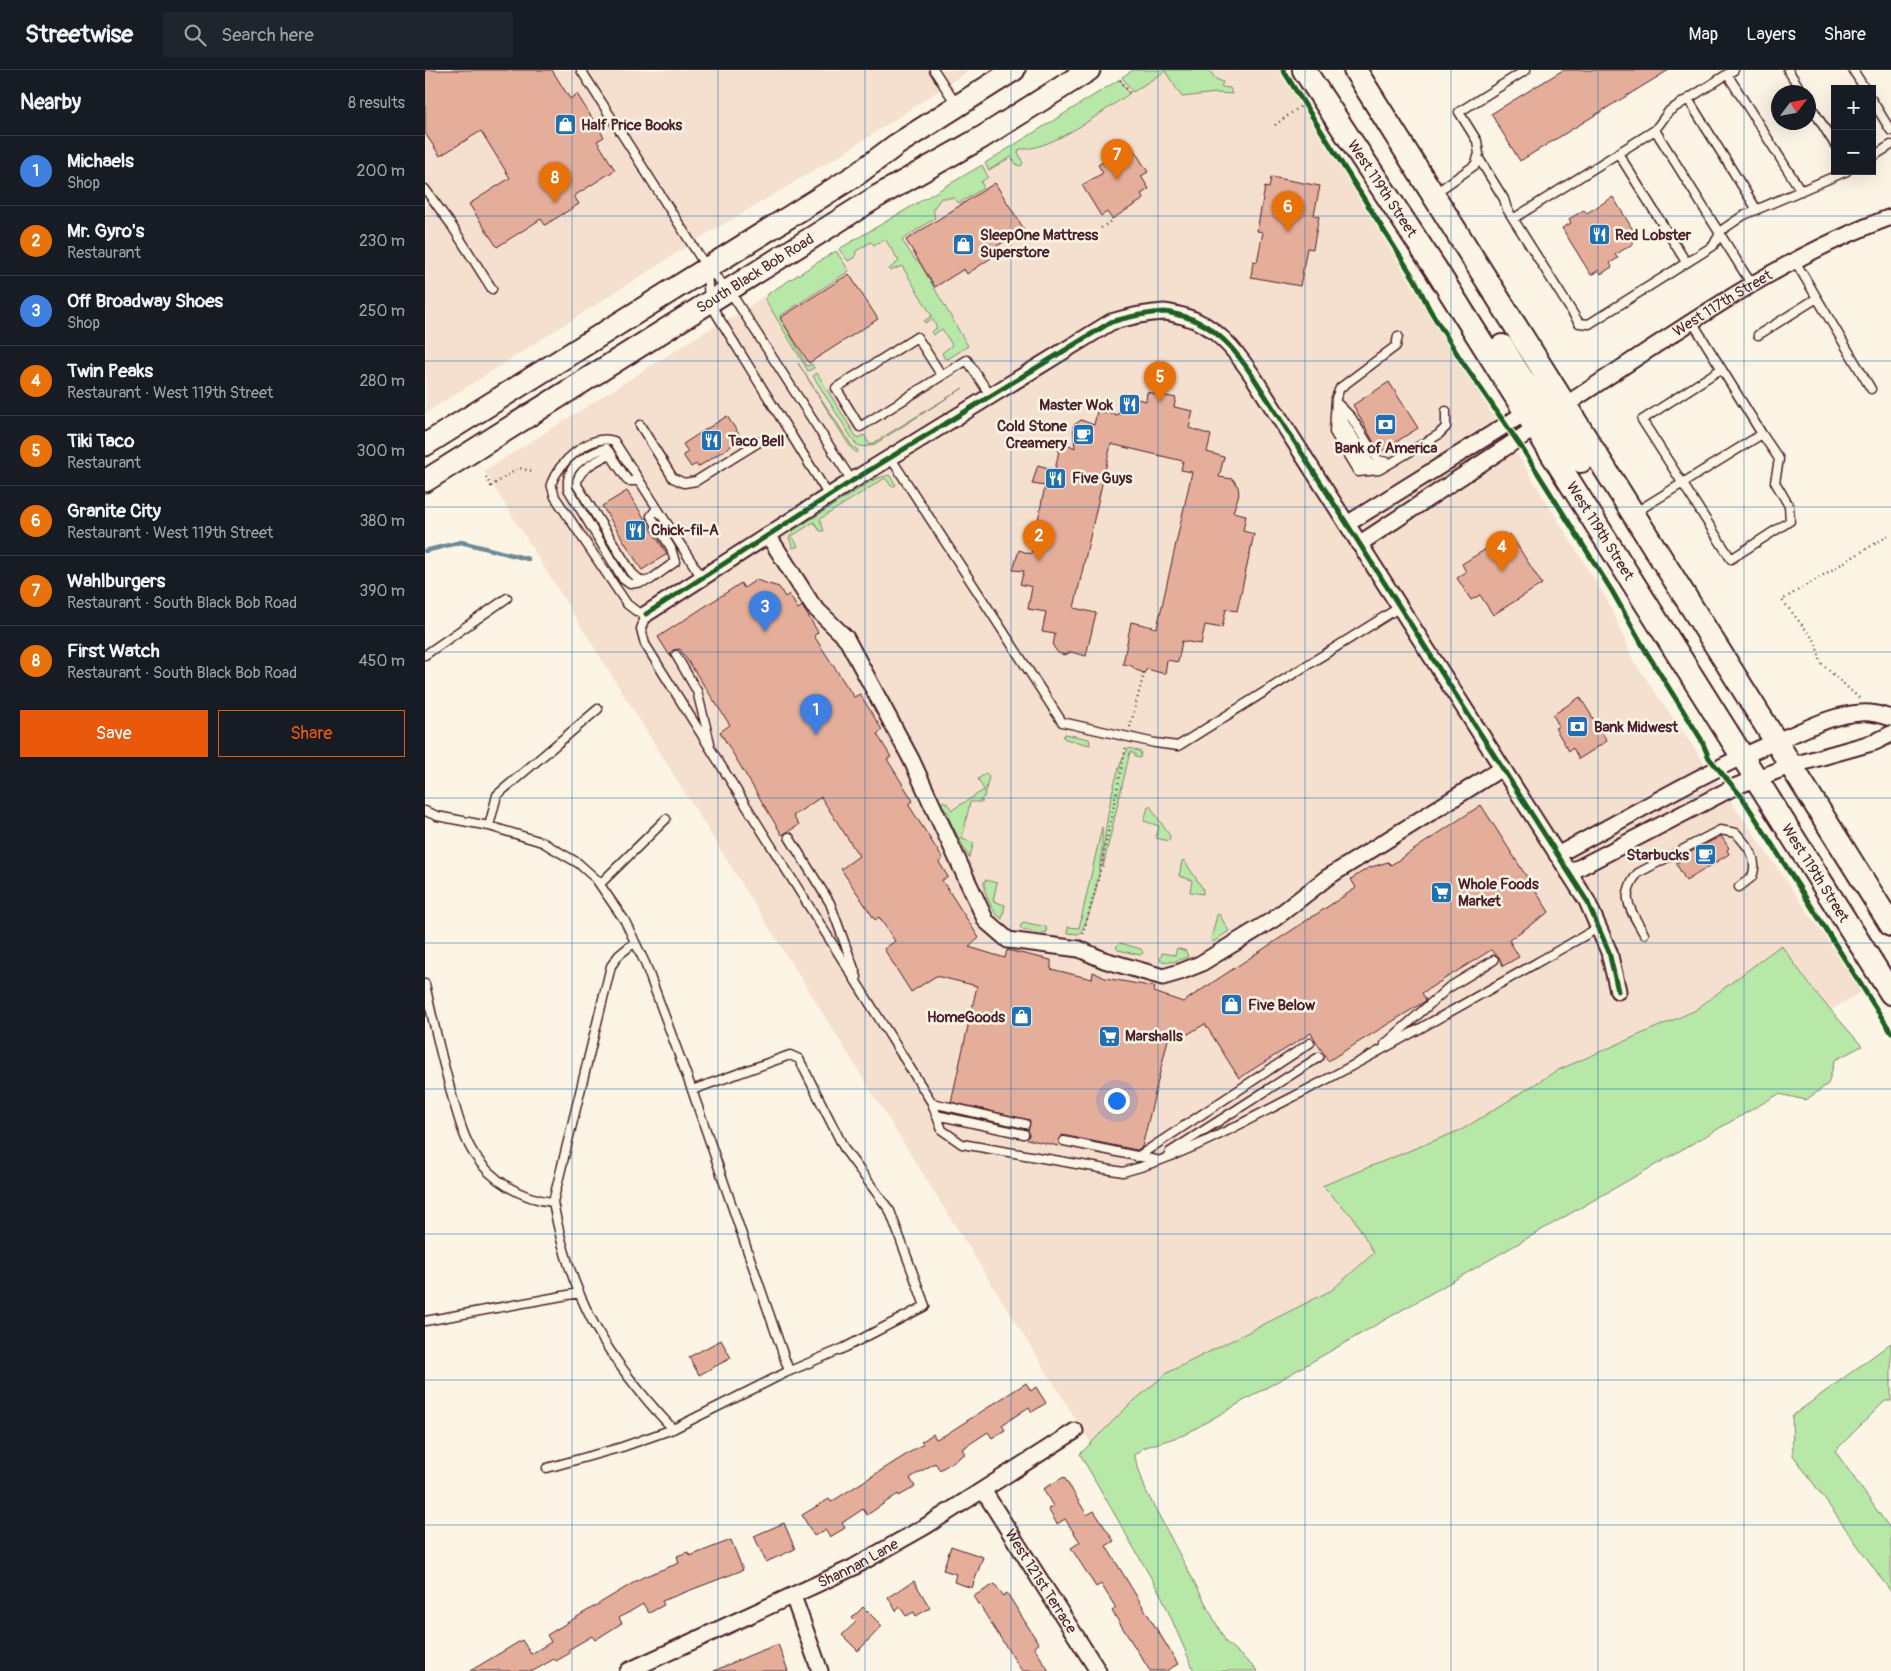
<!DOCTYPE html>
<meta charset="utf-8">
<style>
:root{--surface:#171b24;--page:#20242c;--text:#f1f3f6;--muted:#9ea1a6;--line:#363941;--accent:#ea580c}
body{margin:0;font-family:Pangolin,sans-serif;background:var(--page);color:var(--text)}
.controls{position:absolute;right:15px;top:15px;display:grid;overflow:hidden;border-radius:0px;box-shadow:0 5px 20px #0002}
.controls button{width:45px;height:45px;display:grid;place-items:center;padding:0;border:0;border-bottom:1px solid var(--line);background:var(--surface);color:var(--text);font:25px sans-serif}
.compass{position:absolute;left:1346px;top:15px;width:45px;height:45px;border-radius:50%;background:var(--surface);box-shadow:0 5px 20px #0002;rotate:58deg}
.you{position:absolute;left:691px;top:1030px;width:18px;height:18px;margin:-12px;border:4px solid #fff;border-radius:50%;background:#1a73e8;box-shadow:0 0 0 8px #1a73e833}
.badge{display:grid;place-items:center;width:32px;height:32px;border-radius:50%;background:var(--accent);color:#fff;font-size:16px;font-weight:700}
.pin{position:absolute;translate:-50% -41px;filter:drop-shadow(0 1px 2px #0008)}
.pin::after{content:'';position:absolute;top:26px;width:18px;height:15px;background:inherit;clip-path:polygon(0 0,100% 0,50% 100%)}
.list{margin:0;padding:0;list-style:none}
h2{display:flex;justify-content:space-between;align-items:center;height:65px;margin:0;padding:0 20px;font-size:21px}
h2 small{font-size:16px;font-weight:400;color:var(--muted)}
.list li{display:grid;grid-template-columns:32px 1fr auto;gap:15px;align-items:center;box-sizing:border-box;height:70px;padding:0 20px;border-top:1px solid var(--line)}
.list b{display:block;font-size:19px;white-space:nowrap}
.list p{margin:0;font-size:16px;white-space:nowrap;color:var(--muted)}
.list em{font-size:16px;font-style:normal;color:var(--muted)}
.actions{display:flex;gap:10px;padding:15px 20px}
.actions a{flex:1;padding:11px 0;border:1px solid var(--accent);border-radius:0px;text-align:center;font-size:18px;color:var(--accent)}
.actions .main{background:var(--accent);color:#fff}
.icon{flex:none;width:28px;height:28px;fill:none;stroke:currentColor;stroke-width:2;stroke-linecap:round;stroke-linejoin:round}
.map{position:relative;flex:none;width:1466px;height:1601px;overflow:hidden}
header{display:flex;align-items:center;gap:30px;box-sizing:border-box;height:70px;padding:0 25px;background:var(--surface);border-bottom:1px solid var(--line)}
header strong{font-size:24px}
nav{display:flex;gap:28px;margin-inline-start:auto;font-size:18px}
.search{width:350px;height:45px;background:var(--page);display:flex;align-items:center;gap:12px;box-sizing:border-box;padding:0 18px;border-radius:0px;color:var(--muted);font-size:19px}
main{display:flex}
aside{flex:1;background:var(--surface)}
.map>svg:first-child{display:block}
.built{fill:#f5e0cf}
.green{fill:#b7e8a8;stroke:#80846a}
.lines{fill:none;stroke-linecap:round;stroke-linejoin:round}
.stream{stroke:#6d8a99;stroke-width:4.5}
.building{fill:#e5ae9b;stroke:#4a1f2b}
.service-casing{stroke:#4a1f2b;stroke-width:11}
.minor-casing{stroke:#4a1f2b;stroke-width:19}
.secondary-casing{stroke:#4a1f2b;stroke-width:25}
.primary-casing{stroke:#4a1f2b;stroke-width:26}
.path{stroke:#4a1f2b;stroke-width:2.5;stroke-dasharray:1 4;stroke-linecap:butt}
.service{stroke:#fcf5e5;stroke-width:8}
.minor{stroke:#fcf5e5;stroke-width:15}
.secondary{stroke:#fcf5e5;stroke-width:21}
.primary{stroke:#fcf5e5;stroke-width:22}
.cycleway-casing{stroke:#fcf5e5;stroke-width:8}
.cycleway{stroke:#1b5e20;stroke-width:5}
.grid{fill:none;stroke:#1f6fb2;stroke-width:1;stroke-opacity:0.55}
.labels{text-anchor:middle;stroke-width:5;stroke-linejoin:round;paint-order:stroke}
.poi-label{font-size:15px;font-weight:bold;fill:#4a1f2b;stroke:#fcf5e5;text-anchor:start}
.street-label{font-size:15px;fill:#4a1f2b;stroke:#fcf5e5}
</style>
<header>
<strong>Streetwise</strong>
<div class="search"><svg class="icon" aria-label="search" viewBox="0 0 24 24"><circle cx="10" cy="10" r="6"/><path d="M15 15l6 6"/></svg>Search here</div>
<nav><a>Map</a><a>Layers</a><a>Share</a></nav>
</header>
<main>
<aside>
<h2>Nearby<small>8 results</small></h2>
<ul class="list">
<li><span class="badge" style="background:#3f7fe0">1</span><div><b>Michaels</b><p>Shop</p></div><em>200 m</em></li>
<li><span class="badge" style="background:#e8710a">2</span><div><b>Mr. Gyro's</b><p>Restaurant</p></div><em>230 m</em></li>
<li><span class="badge" style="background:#3f7fe0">3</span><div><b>Off Broadway Shoes</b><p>Shop</p></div><em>250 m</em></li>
<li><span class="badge" style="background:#e8710a">4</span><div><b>Twin Peaks</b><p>Restaurant · West 119th Street</p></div><em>280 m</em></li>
<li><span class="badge" style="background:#e8710a">5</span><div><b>Tiki Taco</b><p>Restaurant</p></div><em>300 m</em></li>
<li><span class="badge" style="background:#e8710a">6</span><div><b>Granite City</b><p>Restaurant · West 119th Street</p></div><em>380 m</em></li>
<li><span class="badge" style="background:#e8710a">7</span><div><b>Wahlburgers</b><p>Restaurant · South Black Bob Road</p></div><em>390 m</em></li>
<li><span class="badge" style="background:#e8710a">8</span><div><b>First Watch</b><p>Restaurant · South Black Bob Road</p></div><em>450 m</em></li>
</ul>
<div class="actions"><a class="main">Save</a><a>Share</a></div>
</aside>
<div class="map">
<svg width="1466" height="1601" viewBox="0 0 1466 1601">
<rect width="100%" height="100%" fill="#fcf5e5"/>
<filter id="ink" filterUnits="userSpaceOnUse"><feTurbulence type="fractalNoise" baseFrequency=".02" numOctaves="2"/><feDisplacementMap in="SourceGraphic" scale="10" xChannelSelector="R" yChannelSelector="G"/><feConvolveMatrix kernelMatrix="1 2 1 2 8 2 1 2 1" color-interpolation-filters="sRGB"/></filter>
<g filter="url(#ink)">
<path class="built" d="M0,0H545L422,81L277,167L1,343Z
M711,0H855L1184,533L1208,590L1438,921L669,1378L59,401L284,259L318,241L337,227L473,144L549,102Z"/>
<path class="green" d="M708,0H784L791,9L798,12L796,17L805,18L807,24L791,23L757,27L740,1L708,22L697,7Z
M695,9L704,24C677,42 625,81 595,79L593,82L598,93L596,96L592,95L586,87L564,100L560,93Z
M557,95L563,107L556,112L559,118L534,133L528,128H516L508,139L510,148L477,170L491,191L493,190L543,276L523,289L519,288L517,283L527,275L517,259L508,265L506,262L512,258L507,249L500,253L499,251L507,246L477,196L465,201L464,199L474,191L460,169L449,175L446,172L431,181L430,187L423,191L414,179Z
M411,181L424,201L355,246L382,296L387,294L389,298L383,301L340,229L344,223Z
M373,293L427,376L433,380L432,383L426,378Z
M392,303L432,368L439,365L445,375L538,318L448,375C442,377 435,378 430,373L388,306Z
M464,405L471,415L467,417L460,408L395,449L399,461H395L389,452L367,466L373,476L368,478L364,468L369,460L450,409Z
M640,664L664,669L665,675L640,669L638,667Z
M704,678L716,682L715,688L710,687V684L705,682L678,797C677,771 688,697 704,678Z
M561,703L564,707L559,727L555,730L558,732H545L537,769L549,773L544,788L522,745L524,744L522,741L520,742L516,733L520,731L527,740L559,720L553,709Z
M725,736L745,766L744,771L731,768L734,756L719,751L723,737Z
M677,757C679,786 670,839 655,864L642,863L643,857L654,858Z
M759,790L778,819V824L765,822L767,810L754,806L757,791Z
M561,810L572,813L568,831L580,835L577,849C568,844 558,822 559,811Z
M794,844L804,861L788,872L786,869L792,845Z
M598,852L621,857L622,862L617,863L598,860L595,857Z
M695,873L716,879L718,883L715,885L693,880L691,877Z
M1356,875L1390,922L1437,976L1410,990L1403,1014L1381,1030L1354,1024L759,1365L718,1378L709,1385L721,1421L801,1572L833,1601H769L737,1527L655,1384L704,1335L742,1303L907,1220L949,1183L928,1147L897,1116L1038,1059L1131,1001L1269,941Z
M752,878L761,881L763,887L748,892L735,891L737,883L750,885Z
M1466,1273V1331H1460L1410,1381L1466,1460V1522L1368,1385L1367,1346Z"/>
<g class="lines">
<path class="stream" d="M0,481L36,472L103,489"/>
</g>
<path class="building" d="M0,0H127L145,29L152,24L179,67L172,71L190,100L149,126L154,134L120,155L116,149L72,177L44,134L85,108L56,61L15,86L0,63Z
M1138,0H1244L1095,91L1066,44Z
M706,75L723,102L716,106L724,119L716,124L719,129L687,149L682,142L676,146L657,115L678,103L673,95Z
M846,107L895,116L889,145L894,146L888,179L882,178L875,216L826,207L828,191L832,192L838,162L832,161L840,117L844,118Z
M570,113L599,159L569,178L572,184L542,204L539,199L510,217L481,170Z
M1188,127L1210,163L1205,167L1209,173L1190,185L1193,188L1185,193L1187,197L1176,204L1174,200L1166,205L1137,158L1146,153L1144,149L1159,140L1162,143Z
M424,204L453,249L384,293L355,248Z
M964,312L993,358L957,381L953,380L928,335Z
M722,322L751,328L749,337L768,341L764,358L786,365L782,382L799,387L794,407L808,409L813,417L814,424L808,442L821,445L818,461L829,464L812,541L801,539L797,558L780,555L776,574L757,571L753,592L742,590L740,604L722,599L719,603L711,600L707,596L698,594L706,552L732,558L767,402L756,400L758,391L686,374L649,538L671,543L661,586L646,582L640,585L633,583L628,576L630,564L617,562L621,542L603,539L607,517L595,514L599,501L588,500L594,480L606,484L620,416L607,414L613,395L630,400L636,371L650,378L648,356L656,350L669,355L672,341L693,345L696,325L721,331Z
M302,346L317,369L273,397L271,394L266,397L258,385L263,382L258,374Z
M202,421L242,484L217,500L177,436Z
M1085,464L1117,514L1068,545L1055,525L1046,530L1032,508L1041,502L1037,494Z
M331,510L354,517L360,527L364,524L373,539L377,536L393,562L389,566L421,615L429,627L435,624L457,660L452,664L466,687L462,689L488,731L483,734L518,789L514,792L523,807L517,810L554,868L544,877L580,888L582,880L626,890V899L667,909L668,902L680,908L730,917L729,922L758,932L931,818L926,809L943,798L963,792L966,795L1056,735L1124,842L1084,870L1094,887L1078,896L1074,887L1066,880L997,923L1001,930L999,932L903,991L886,963L814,1008L780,954L763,964L745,961L717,1077L712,1080L637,1065L633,1076L602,1069L605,1050L526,1032L552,916L511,906L486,922L459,879L470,871L454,847L450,850L416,799L434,786L396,727L368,746L374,755L357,765L295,662L305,655L255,579L248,580L245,586L233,567L316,513L319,518Z
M1155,627L1182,671L1154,689L1148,678L1144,681L1130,658L1134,656L1128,645Z
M1296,766L1304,778L1302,780L1304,784L1261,811L1251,793L1258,789L1256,787Z
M296,1270L306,1288L274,1305L264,1287Z
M601,1313L606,1321L611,1317L621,1333L607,1342L604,1337L577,1355L580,1360L567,1368L563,1362L537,1379L540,1384L515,1400L510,1393L485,1408L490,1417L474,1426L473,1424L442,1445L438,1439L417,1453L420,1458L405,1467L400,1460L389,1466L377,1445L404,1429L406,1432L498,1374L496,1372L508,1364L511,1369L520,1365Z
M639,1407L662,1445L669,1441L689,1471L681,1476L753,1594L741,1601H725L687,1541L691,1538L676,1514L671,1517L646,1478L655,1472L640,1449L632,1454L623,1439L628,1436L618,1419Z
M359,1453L370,1479L341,1492L329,1466Z
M306,1470L318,1500L237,1531L239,1535L224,1543L218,1534L194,1548L197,1553L170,1570L167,1566L143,1580L145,1583L131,1591L129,1589L108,1601H45L97,1570L106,1584L126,1572L122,1565L218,1507L254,1493L252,1486L263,1482L265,1486Z
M526,1476L558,1487L547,1518L529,1512L531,1504L518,1500Z
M489,1511L505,1538L491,1546L489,1542L481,1546L475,1537L471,1541L463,1527Z
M570,1514L578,1526L582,1523L614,1574L609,1577L624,1601H597L567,1555L549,1526Z
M438,1537L457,1556L433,1581L417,1565L431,1552L427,1548Z
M353,1574L363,1601H289L323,1586Z"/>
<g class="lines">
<defs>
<path id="service" d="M156,0L282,198L304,220L427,411
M509,0L531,34
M1363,0L1377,22
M1428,0L1440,19
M1302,4L1376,121
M1263,29L1332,140
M1447,30L1466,61
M1384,33L1410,75
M1230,60L1244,41L1309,0
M1193,83L1261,192
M1053,87L1079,129L1082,139L1154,253L1164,254L1288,176L1297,160L1319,145L1422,101
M1447,87L1466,75
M0,119L25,153L67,219
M1009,124L1050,95L1054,84L1052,71L1034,42L1101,0
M1088,149L1230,60L1327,215
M1370,191L1446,319
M282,200L284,232L404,426
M1333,265L1392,228
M1296,299L1217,350L1306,489L1365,451L1364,436L1350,412L1354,389L1337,364
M517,306L492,267L411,318L435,357L542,290L565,325
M912,334L920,354L946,395L965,393
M914,335L926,347L953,390L962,392
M913,349L914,359L939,398L954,400L1013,365L1021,357V341
M215,355L248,408L259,413L271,411L334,372
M187,385L181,378C170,381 149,392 145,403C142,408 143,414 143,419L198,509L205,514L217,512
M465,387L637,652L730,673L753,676L975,537
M954,400L933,402L909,362L911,328L915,318L971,276L973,266
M215,411H203L185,384C173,390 151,400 152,415L207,503L217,512L225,510L250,492L246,478L226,446L232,438
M1211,442L1337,364L1268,253
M277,508L189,371C164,363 134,393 126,414L130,427L202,534L211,541L221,544L216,559L220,574L507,1033L517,1060L537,1074L698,1102C757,1087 813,1055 868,1027C971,974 1072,915 1173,858
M0,585L82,528
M251,585L272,621L285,673
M0,741L12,746L64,756L117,772L153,793L171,809L200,851L220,893L267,1020L364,1301
M64,756L72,725L173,639
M364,767L405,833L432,907
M175,814L241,749
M1219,864C1206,840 1193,827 1213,803L1295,760L1311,763C1323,776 1334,789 1327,807L1314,817
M210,872L194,885L186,896L128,1132C145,1228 182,1289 248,1359
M0,914C8,952 17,989 27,1026C33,1046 38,1067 49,1084C66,1110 96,1129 128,1132
M960,974L1023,918L1069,890
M507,1033L600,1054
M511,1045L599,1064
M639,1071L731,1090
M745,1082L894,987
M712,1087L885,973
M0,1251L154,1223
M122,1398L197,1377L248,1359L360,1303L419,1278L500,1236L465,1141L420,1080L374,989L365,985L267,1020"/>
<g id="minor">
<path id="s1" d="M1139,336C1241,269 1351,189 1466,147"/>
<path d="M922,454L1100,343"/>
<path d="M343,465L388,536L421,568L486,689L561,851L583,870L654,879L679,890L738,907L755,902L775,894L849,849L903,807L1077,698"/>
<path d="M934,474L1110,358"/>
<path d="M221,544L427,411L686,252C703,247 721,243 739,242C745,242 752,245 758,246C791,255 811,281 829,308L1162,831L1184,882L1193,921"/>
<path d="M1132,785C1211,743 1288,696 1371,663C1391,654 1413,644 1436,643C1447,642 1456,645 1466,648"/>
<path d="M1144,803L1309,717L1365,696L1450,672L1466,664"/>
<path id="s2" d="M558,1420L673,1601"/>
<path d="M368,1526L395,1601"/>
<path id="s3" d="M203,1601L427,1498L501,1456L650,1361"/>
</g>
<g id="secondary">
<path d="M0,375L431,105L471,75L589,0"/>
<path id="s4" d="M0,411L453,126L556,68L664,0"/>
</g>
<g id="primary">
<path id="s5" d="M879,0L1010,198L1466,923"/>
<path d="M930,0L1466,855"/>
<path d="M1077,276C1093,301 1106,335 1139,336"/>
<path d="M1100,343L1123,348L1156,391"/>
</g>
</defs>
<use href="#service" class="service-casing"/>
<use href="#minor" class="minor-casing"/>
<use href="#secondary" class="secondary-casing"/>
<use href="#primary" class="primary-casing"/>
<path class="path" d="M695,10L706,24
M850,55L879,34
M676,158L686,151
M61,407L66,416L94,398L107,401
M1434,628L1396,593L1390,571L1357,530L1466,464
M705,657L719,603
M658,864L673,810L701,677"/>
<use href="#service" class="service"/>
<use href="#minor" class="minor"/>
<use href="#secondary" class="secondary"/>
<use href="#primary" class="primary"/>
<defs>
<path id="cycleway" d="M858,0L990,210L1005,240L1036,290L1097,378L1187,521L1222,583L1276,669L1284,688L1317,727L1466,962
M221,544L427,411L686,252C703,247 721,243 739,242C745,242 752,245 758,246C791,255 811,281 829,308L1162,831L1184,882L1193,921"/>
</defs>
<use href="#cycleway" class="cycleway-casing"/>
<use href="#cycleway" class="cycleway"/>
</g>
</g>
<path class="grid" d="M147,0V1601M293,0V1601M440,0V1601M586,0V1601M733,0V1601M880,0V1601M1026,0V1601M1173,0V1601M1319,0V1601M0,146H1466M0,291H1466M0,437H1466M0,582H1466M0,728H1466M0,873H1466M0,1019H1466M0,1164H1466M0,1310H1466M0,1455H1466"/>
<defs>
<symbol id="shop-square" viewBox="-11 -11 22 22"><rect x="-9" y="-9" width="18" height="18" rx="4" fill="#1f6fb2" stroke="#fcf5e5"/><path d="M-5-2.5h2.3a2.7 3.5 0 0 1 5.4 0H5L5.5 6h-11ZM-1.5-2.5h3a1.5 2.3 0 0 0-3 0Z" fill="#fff"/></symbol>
<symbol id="restaurant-square" viewBox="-11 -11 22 22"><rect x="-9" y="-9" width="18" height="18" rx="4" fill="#1f6fb2" stroke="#fcf5e5"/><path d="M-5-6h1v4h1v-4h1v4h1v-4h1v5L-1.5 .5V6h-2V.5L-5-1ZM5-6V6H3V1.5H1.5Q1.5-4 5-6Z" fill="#fff"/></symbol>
<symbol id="bank-square" viewBox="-11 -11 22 22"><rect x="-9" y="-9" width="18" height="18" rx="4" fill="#1f6fb2" stroke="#fcf5e5"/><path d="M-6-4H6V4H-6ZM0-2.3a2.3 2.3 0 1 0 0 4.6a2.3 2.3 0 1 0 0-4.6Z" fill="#fff"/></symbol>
<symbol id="cafe-square" viewBox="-11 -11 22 22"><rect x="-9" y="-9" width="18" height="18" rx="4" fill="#1f6fb2" stroke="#fcf5e5"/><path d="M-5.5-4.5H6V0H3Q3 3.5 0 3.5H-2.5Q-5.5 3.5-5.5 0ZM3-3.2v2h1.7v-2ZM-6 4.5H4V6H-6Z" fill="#fff"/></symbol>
<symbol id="supermarket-square" viewBox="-11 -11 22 22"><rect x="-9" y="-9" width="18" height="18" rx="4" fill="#1f6fb2" stroke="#fcf5e5"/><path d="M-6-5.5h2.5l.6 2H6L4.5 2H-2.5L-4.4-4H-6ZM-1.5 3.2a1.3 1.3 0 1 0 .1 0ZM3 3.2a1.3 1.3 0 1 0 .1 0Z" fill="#fff"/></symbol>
</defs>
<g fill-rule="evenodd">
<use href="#shop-square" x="128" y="42" width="25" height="25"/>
<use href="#restaurant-square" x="1162" y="152" width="25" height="25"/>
<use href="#shop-square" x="526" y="162" width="25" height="25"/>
<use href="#restaurant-square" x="692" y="322" width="25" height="25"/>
<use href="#bank-square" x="948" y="342" width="25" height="25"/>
<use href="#cafe-square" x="646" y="352" width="25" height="25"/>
<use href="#restaurant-square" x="274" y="358" width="25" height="25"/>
<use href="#restaurant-square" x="618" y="396" width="25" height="25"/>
<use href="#restaurant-square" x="198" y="448" width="25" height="25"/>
<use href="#bank-square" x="1140" y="644" width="25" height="25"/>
<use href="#cafe-square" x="1268" y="772" width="25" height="25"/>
<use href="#supermarket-square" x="1004" y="810" width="25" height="25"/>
<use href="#shop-square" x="794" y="922" width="25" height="25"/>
<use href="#shop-square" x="584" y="934" width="25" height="25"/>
<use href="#supermarket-square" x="672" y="954" width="25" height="25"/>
</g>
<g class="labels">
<g class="poi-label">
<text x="156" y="60">Half Price Books</text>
<text x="555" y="170">SleepOne Mattress<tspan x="555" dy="17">Superstore</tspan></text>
<text x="1190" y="170">Red Lobster</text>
<text x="688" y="340" text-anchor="end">Master Wok</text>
<text x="642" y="361" text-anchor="end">Cold Stone<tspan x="642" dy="17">Creamery</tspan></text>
<text x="303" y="376">Taco Bell</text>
<text x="961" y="383" text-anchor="middle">Bank of America</text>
<text x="647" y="413">Five Guys</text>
<text x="226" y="465">Chick-fil-A</text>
<text x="1169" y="662">Bank Midwest</text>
<text x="1264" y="790" text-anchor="end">Starbucks</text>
<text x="1033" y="819">Whole Foods<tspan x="1033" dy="17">Market</tspan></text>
<text x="823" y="940">Five Below</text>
<text x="580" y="952" text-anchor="end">HomeGoods</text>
<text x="700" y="971">Marshalls</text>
</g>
<g class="street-label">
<text dy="5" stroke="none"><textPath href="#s5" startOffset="142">West 119th Street</textPath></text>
<text dy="5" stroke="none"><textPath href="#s4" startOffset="390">South Black Bob Road</textPath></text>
<text dy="5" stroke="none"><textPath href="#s1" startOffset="189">West 117th Street</textPath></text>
<text dy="5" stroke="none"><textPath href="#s5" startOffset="548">West 119th Street</textPath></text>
<text dy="5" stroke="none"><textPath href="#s5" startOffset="952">West 119th Street</textPath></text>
<text dy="5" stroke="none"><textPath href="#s3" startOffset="254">Shannan Lane</textPath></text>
<text dy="5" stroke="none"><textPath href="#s2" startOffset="108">West 121st Terrace</textPath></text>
</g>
</g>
</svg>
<div class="controls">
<button>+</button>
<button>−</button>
</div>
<svg class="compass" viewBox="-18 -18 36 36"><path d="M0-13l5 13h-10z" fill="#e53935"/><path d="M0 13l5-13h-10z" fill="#9ea1a6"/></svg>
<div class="you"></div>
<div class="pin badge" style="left:391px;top:665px;background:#3f7fe0">1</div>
<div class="pin badge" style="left:614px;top:491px;background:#e8710a">2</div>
<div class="pin badge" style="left:340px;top:562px;background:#3f7fe0">3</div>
<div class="pin badge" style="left:1077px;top:502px;background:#e8710a">4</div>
<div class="pin badge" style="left:735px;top:332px;background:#e8710a">5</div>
<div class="pin badge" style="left:863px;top:162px;background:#e8710a">6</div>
<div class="pin badge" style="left:692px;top:110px;background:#e8710a">7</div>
<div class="pin badge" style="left:130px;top:133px;background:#e8710a">8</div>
</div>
</main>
